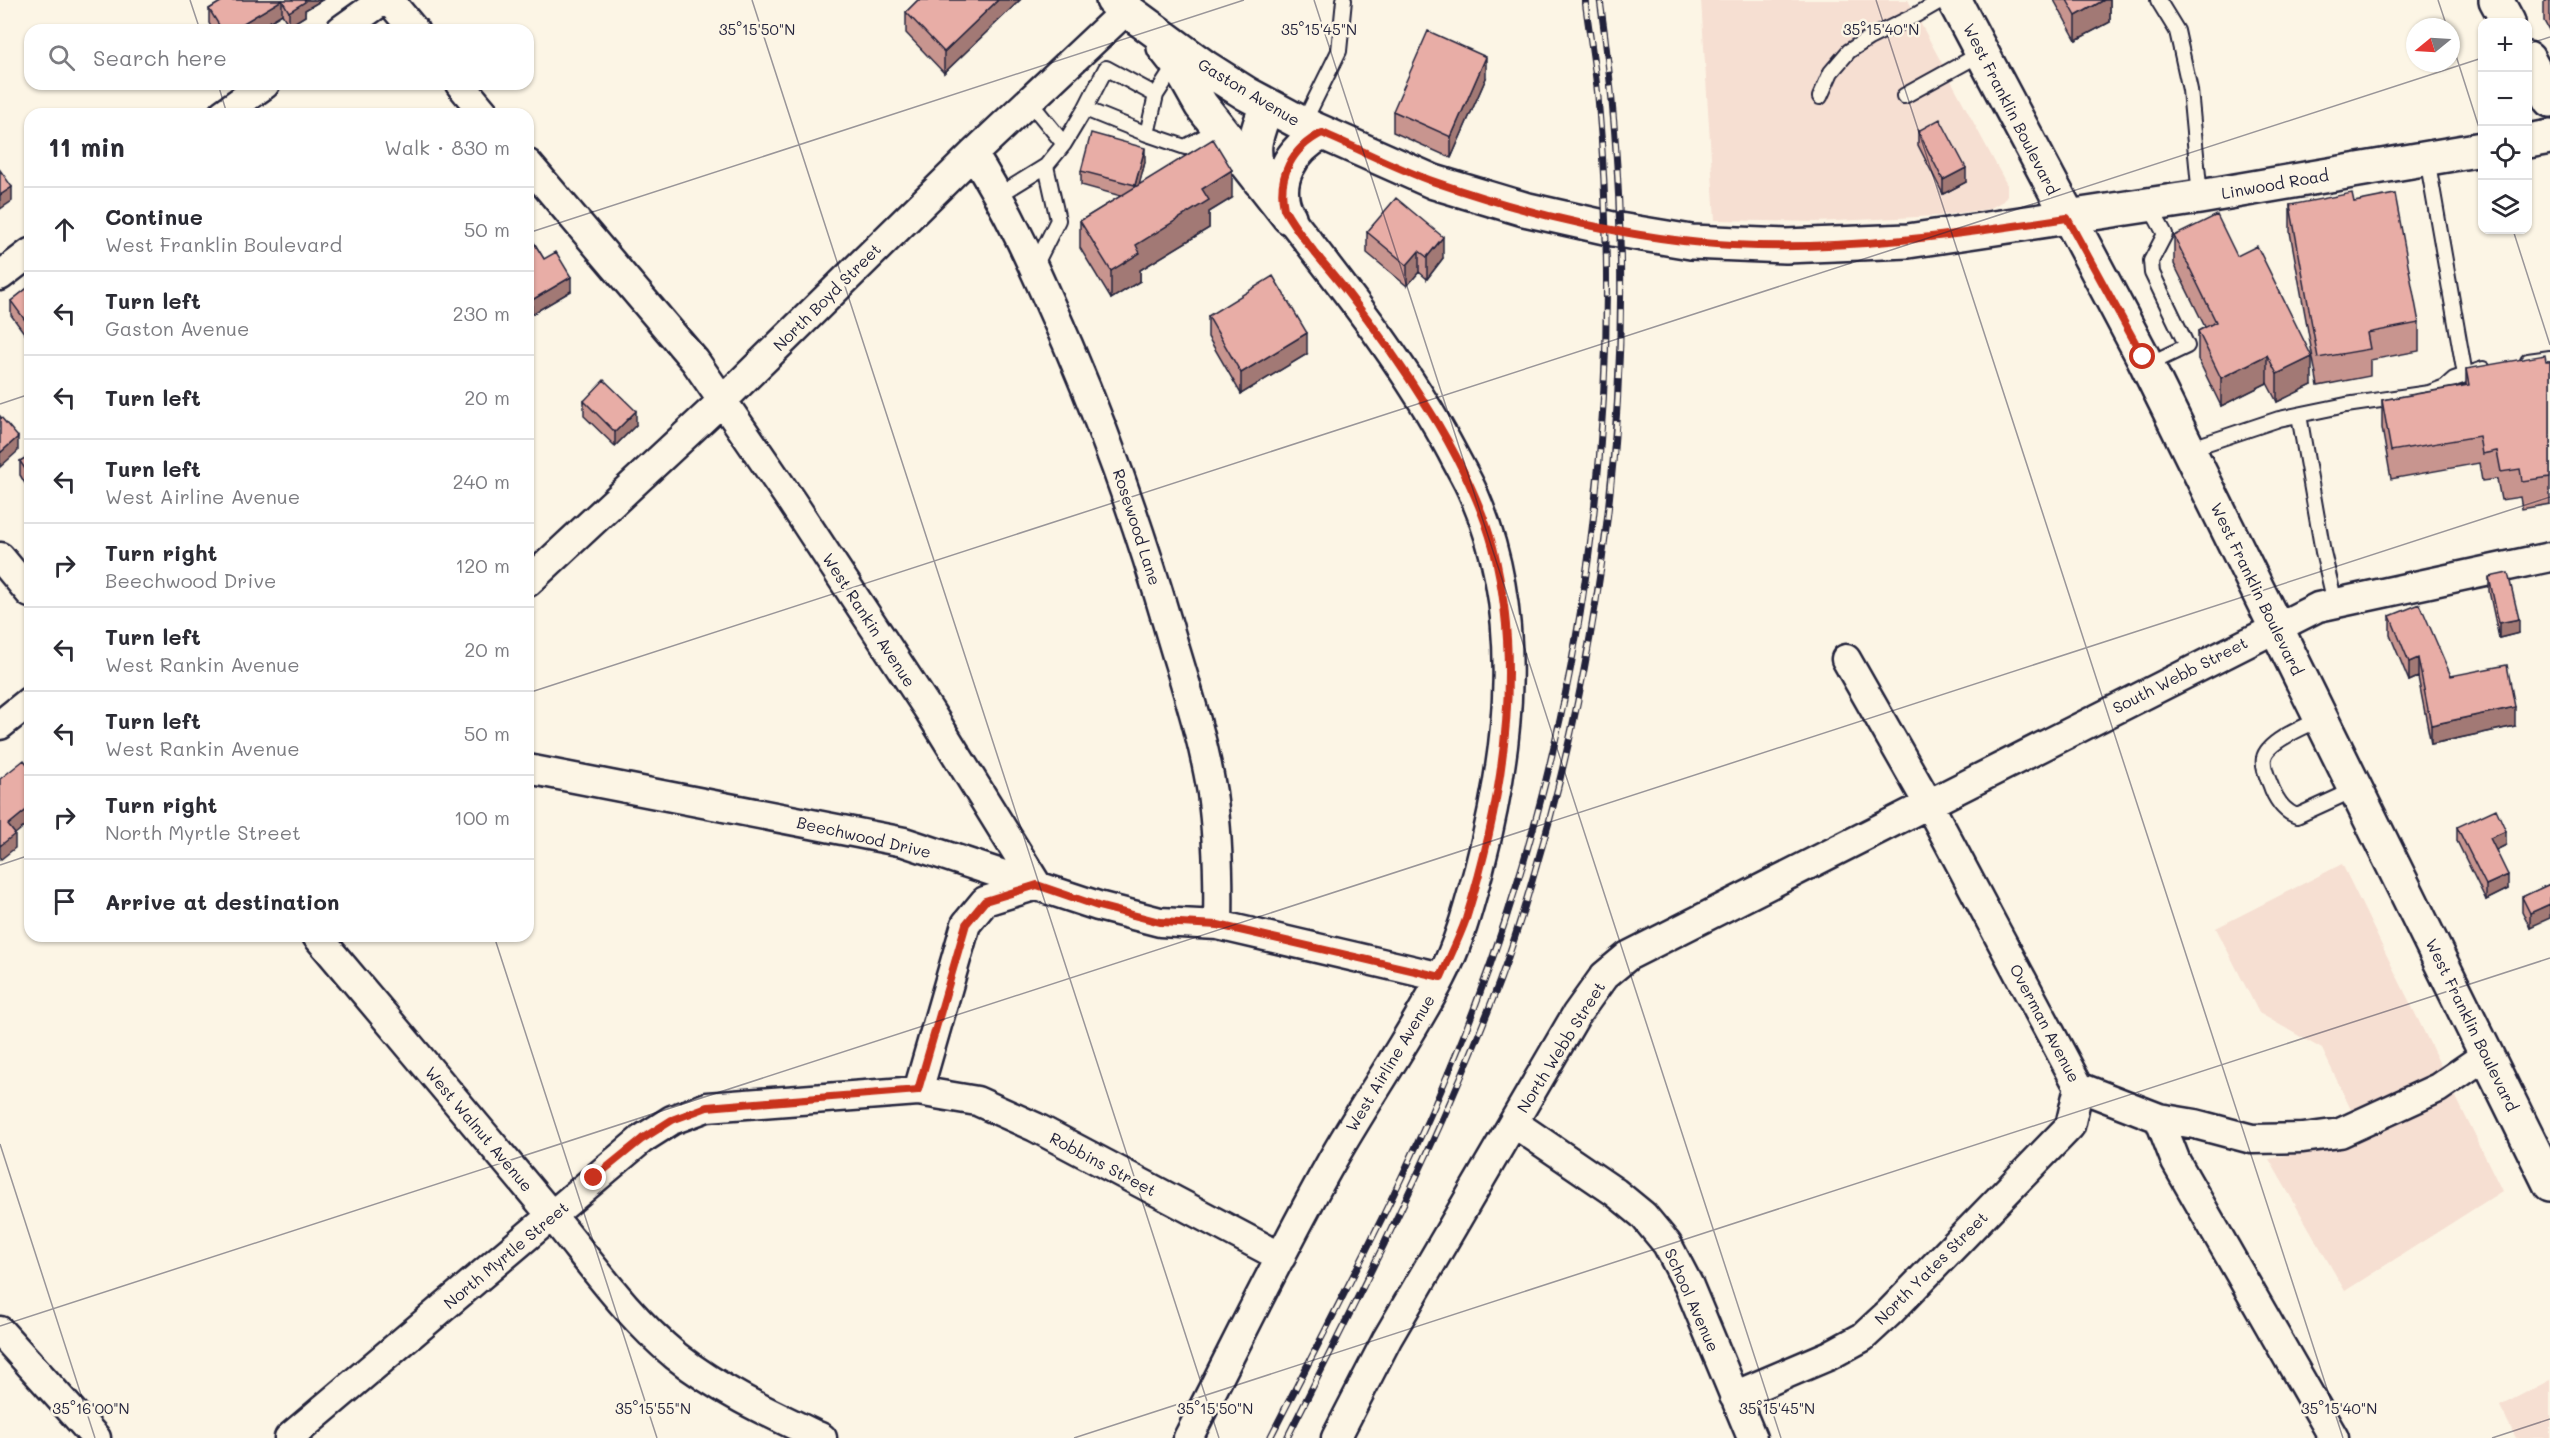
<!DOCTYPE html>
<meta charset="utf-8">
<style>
:root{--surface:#fff;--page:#f7f7f7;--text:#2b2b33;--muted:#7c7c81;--line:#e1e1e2}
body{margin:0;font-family:Mali,sans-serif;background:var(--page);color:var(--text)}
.controls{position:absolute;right:18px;top:18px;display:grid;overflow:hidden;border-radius:12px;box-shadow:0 2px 4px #0004}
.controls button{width:54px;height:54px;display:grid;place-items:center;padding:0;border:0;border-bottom:2px solid var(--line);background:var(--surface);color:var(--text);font:30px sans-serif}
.compass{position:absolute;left:2406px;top:18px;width:54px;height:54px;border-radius:50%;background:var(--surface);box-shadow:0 2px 4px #0004;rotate:252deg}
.stop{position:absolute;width:18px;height:18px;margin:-14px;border:4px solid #c8321e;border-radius:50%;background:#fff}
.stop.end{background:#c8321e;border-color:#fff;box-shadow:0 2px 6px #0008}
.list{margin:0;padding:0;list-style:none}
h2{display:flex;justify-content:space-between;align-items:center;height:78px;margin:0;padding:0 24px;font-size:26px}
h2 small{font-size:20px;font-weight:400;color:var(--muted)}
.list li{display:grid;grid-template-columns:39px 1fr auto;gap:18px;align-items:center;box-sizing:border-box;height:84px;padding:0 24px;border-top:2px solid var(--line)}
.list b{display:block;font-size:22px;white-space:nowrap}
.list p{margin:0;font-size:20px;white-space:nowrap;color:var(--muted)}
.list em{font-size:20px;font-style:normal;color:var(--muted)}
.icon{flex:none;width:33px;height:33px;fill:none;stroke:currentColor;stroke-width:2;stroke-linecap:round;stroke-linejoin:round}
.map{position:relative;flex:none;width:2550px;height:1438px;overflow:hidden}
.search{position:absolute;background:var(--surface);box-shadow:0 2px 4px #0004;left:24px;top:24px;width:510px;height:66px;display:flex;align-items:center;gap:15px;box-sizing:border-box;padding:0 21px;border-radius:18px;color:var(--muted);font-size:22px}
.panel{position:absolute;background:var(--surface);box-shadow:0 2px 4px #0004;left:24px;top:108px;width:510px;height:834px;border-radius:18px}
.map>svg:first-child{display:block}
.built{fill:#f6dfd2}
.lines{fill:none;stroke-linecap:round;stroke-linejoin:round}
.service-casing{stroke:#22223b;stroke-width:18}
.minor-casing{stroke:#22223b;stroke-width:33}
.tertiary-casing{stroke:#22223b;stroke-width:38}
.secondary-casing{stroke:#22223b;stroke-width:38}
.primary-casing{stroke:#22223b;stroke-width:38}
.service{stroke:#fcf5e5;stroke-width:14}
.minor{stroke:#fcf5e5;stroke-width:28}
.tertiary{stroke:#fcf5e5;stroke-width:33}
.secondary{stroke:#fcf5e5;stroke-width:33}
.primary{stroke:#fcf5e5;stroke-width:33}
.rail-casing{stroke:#22223b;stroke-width:7}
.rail{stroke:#fcf5e5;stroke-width:4.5;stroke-dasharray:14;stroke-linecap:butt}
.wall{fill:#c8958f;stroke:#22223b;stroke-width:1.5}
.shaded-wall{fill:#a27974;stroke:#22223b;stroke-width:1.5}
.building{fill:#e8ada6;stroke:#22223b;stroke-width:1.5}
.route{stroke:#c8321e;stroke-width:8}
.ticks{fill:none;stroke:#22223b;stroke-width:1.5;stroke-opacity:0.45}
.labels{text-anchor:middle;stroke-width:5;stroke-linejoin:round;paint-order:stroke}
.street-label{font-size:16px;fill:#22223b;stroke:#fcf5e5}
.ticks-label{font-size:15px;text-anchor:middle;fill:#22223b;stroke:#fcf5e5;stroke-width:5;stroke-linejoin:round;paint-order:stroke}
</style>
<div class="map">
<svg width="2550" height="1438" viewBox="0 0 2550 1438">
<rect width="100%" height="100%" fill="#fcf5e5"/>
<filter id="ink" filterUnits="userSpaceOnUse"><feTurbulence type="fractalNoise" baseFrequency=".0167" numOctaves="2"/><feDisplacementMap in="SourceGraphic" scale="12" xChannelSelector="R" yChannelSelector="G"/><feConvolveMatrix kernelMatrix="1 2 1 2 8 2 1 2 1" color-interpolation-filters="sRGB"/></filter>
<g filter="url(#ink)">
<path class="built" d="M1701,0H1908L2007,185V195L2003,201L1989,209L1938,216L1816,222L1715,220Z
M2342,864L2502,1191L2345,1291L2269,1159L2365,1139L2322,1049L2259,1013L2216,928Z
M2550,1380V1438H2516L2500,1406Z"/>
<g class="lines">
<defs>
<path id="service" d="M2158,0L2177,31L2190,90L2200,197
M1156,95L1176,64
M1904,96L1982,53
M1820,97L1831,72L1849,51L1869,38L1916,15L1942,0
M1029,101L1064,144L1085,109L1147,134L1185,147L1219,129
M1085,109L1106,68L1156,95L1147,134
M1303,124L1339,51L1344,0
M2427,158L2465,375
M999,195L1046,166L1064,144
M1034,268L1058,220L1046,166
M2528,361L2550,358
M2147,365L2187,346L2152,273L2151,261L2165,234L2149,205
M2299,415L2323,552L2335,603
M2189,449L2279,419L2346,405L2429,393L2445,387L2454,379L2483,369
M2321,719C2306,726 2267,741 2264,758C2262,768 2269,780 2272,789C2277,801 2285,812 2297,816L2356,789"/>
<path id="minor" d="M389,0L414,30
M341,30L383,0
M460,84L485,114
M223,114L265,84
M973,154C1012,215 1039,279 1068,345C1107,436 1139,527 1167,622C1183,678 1203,735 1212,793C1218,837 1219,880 1218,925
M528,164L695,361L792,502L930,712L1037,885L985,901L966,924L918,1091
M0,276L30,253
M0,557L30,593
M528,582L721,402L973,154L1125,11
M1846,659L1928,803L2079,1087L2159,1118L2176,1162L2334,1438
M0,725L30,701
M528,769L904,842L1098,906L1160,922L1218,925L1441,977
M317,936C394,1027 471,1119 547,1210C589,1260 625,1314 676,1356C720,1391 771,1414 822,1438
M2159,1118L2195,1124L2252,1139L2303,1138L2340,1133L2438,1088L2486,1055
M1514,1123L1615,1192L1643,1215L1667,1244L1689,1286L1752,1438
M0,1331L96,1438
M1734,1396L1830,1355L1863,1337L1890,1312L2070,1126L2079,1087
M289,1438L642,1139L672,1120L707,1107L918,1091L977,1101L1035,1127L1281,1257
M1188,1438C1235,1347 1279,1255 1329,1166C1365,1102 1407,1043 1441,978C1459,944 1469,906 1479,869C1511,747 1525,613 1474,495C1468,480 1459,466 1452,452C1407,367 1348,293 1289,217
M1336,1438L1387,1339L1576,1015L1604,976L1628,956L2318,607L2550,557"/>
<path id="tertiary" d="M2496,0L2508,22
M2528,59L2550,100"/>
<path id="secondary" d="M1113,0L1206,68L1247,94L1303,124L1434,182L1524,209L1613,229L1691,242L1786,246L1908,241L2200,197L2482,149
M1164,47L1179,66L1201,105L1289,217
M2528,141L2550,137
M1260,181C1250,144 1255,139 1267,105
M1288,216C1270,183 1292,148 1322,133"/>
<path id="primary" d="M1954,0L2143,357L2550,1184"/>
</defs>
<use href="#service" class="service-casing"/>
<use href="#minor" class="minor-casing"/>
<use href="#tertiary" class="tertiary-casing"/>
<use href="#secondary" class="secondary-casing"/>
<use href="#primary" class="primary-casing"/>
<use href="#service" class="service"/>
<use href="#minor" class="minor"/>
<use href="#tertiary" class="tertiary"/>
<use href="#secondary" class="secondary"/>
<use href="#primary" class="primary"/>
<defs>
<path id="rail" d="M1270,1438C1342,1297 1418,1157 1474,1009C1585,717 1626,408 1598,97C1595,65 1589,32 1585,0
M1287,1438C1359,1295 1434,1151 1492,1001C1515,943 1532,882 1549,822C1622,550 1640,278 1600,0"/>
</defs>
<use href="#rail" class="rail-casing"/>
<use href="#rail" class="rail"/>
</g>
<path class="wall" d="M224,0H322L305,10V16L289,26L282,14L256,30H213L209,23V9Z
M918,0H1020L944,73L906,33V12Z
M2054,0H2110V22L2076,40Z
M2544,0H2550V32L2544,21Z
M1486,78L1451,158L1393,132V111Z
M1918,131L1966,182L1943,194L1918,145Z
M1145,162L1139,185L1232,198L1209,212V228L1140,270V281L1111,299L1080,248V221L1121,196L1081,185V171Z
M2354,202L2419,323V351L2370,360V376L2318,386L2290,232V205Z
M1367,232L1443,258L1427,279L1419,272L1407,286L1367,253Z
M528,233L544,259L571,291L532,314L528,307Z
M2174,236L2237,256L2312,385L2277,402L2267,383L2221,406L2198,359V331L2205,327L2174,264Z
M30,286V341L11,315V301Z
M1208,316L1307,354L1241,394L1208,337Z
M2546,361H2550V504L2522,509L2520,497L2501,500L2497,479L2482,481L2479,463L2391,479L2382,428V400L2466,385V369Z
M584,401L636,425L615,446L584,416Z
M30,455V492L20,475V461Z
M30,509V527L28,525V510Z
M2489,577L2519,633L2499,638L2489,591Z
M2390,616L2451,676L2515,726L2431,744L2418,677L2409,681L2390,635Z
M2457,827L2506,845L2496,850L2508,889L2486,900L2457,841Z
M2550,884L2530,927L2522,911V897Z"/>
<path class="shaded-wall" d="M282,0V14L256,30H240V25Z
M302,0H322L305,10V16L289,26V12Z
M998,0H1020L944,73V52Z
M2104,0H2110V22L2076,40V16Z
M1486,57V78L1451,158V137Z
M1145,148V162L1135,200V185Z
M1966,168V182L1943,194V180Z
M1232,170V198L1209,212V228L1140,270V281L1111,299V271L1136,245L1202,189Z
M12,187V201L0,209V195Z
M1443,237V258L1427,279V257Z
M1419,251V272L1407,286V265Z
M571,277V291L532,314V300Z
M1307,333V354L1241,394V373Z
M2267,355V383L2221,406V378Z
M2312,357V385L2277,402V374Z
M636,411V425L615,446V432Z
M18,437V451L0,467V453Z
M2519,619V633L2499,638V623Z
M2418,658V677L2409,681V662Z
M2515,707V726L2431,744V725Z
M30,807V822L15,834V848L0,860V846L8,825Z
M2506,831V845L2490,853V838Z
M2508,875V889L2486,900V885Z
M2550,904V918L2530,927V913Z"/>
<path class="building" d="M224,0H304L305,2L289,12L282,0L240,25L242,30H222L209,9Z
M918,0H998L944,52L906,12Z
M2067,0H2104L2076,16Z
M1428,31L1486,57L1451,137L1393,111Z
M1940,119L1966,168L1943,180L1918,131Z
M1091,133L1145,148L1135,185L1081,171Z
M1213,139L1232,170L1202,189L1209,200L1136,245L1140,253L1111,271L1080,221Z
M0,170L12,187L0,195Z
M2352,193L2354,202L2395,194L2419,323L2367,333L2370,349L2318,358L2290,205Z
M1396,198L1443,237L1427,257L1419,251L1407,265L1367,232Z
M2217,215L2237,256L2257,246L2312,357L2277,374L2267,355L2221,378L2198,331L2216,322L2174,236Z
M528,233L544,259L556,252L571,277L532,300L528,293Z
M1273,276L1307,333L1241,373L1208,316Z
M30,286V327L11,301Z
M2545,355L2546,361H2550V477L2522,481L2520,469L2501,472L2497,451L2482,454L2479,436L2391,451L2382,400L2469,385L2466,369Z
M604,380L636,411L615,432L584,401Z
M0,416L18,437L0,453Z
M30,455V477L20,461Z
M2508,573L2519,619L2499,623L2489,577Z
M2420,604L2451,676L2507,665L2515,707L2431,725L2418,658L2409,662L2390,616Z
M24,760L30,768V807L8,825L15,834L0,846V779Z
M2496,809L2506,831L2490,838L2508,875L2486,885L2457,827Z
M2550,884V904L2530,913L2522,897Z"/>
</g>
<g class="lines" filter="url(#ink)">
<path class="route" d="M594,1178L642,1139L672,1120L707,1107L918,1090L966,924L985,901L1037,885L1098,906L1160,922L1218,925L1441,977C1449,958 1459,939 1466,919C1503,801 1524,669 1493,547C1481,502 1453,447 1428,408C1403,368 1376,329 1347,292C1326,265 1301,239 1284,209C1277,176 1292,148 1322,133C1360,149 1397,169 1435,182C1524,213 1638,241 1733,245C1846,251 1956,235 2067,218L2143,357"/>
</g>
<path class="ticks" d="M190,0L200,30M752,0L1219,1438M1314,0L1781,1438M1876,0L2343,1438M2438,0L2447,27M2451,40L2482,137M2528,44L2550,37M218,84L227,114M2513,230L2550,345M528,233L1244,0M0,404L30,394M528,693L2482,58M0,865L30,855M494,936L657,1438M0,1144L95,1438M0,1326L2550,497M1074,1438L2550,958M2492,1438L2550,1419"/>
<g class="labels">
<g class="street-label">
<text transform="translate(1249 92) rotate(31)" y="6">Gaston Avenue</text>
<text transform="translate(2011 109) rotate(63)" y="6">West Franklin Boulevard</text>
<text transform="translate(2275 184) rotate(-10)" y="6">Linwood Road</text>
<text transform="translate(827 297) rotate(-45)" y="6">North Boyd Street</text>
<text transform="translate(1137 527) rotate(72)" y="6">Rosewood Lane</text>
<text transform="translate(2257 589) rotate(64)" y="6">West Franklin Boulevard</text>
<text transform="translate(869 620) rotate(57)" y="6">West Rankin Avenue</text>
<text transform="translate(2180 675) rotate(-27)" y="6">South Webb Street</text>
<text transform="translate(864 837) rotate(13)" y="6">Beechwood Drive</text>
<text transform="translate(2045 1023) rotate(62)" y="6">Overman Avenue</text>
<text transform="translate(2472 1025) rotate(64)" y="6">West Franklin Boulevard</text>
<text transform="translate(1561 1047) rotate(-58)" y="6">North Webb Street</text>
<text transform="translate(1390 1063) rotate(-59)" y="6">West Airline Avenue</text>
<text transform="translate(479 1129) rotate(50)" y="6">West Walnut Avenue</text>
<text transform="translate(1103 1164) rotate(28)" y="6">Robbins Street</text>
<text transform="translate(506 1255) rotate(-40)" y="6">North Myrtle Street</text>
<text transform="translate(1931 1268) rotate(-45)" y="6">North Yates Street</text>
<text transform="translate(1692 1300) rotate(66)" y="6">School Avenue</text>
</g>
</g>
<g class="ticks-label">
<text x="757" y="35">35°15'50"N</text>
<text x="1319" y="35">35°15'45"N</text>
<text x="1881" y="35">35°15'40"N</text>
<text x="91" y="1414">35°16'00"N</text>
<text x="653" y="1414">35°15'55"N</text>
<text x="1215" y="1414">35°15'50"N</text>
<text x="1777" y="1414">35°15'45"N</text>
<text x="2339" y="1414">35°15'40"N</text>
</g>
</svg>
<div class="controls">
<button>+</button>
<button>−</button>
<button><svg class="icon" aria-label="locate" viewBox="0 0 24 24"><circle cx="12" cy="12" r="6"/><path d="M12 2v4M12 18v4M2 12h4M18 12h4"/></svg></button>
<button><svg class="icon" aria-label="layers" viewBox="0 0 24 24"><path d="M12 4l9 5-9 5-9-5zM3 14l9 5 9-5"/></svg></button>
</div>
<svg class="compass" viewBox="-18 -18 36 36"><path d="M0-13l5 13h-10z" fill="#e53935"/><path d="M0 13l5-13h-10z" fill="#7c7c81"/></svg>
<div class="stop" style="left:2143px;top:357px"></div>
<div class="stop end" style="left:594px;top:1178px"></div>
<div class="search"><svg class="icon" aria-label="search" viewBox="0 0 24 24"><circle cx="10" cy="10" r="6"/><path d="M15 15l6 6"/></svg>Search here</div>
<section class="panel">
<h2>11 min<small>Walk · 830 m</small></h2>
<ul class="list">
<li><svg class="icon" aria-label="ahead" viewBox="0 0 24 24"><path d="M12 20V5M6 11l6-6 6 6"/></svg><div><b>Continue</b><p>West Franklin Boulevard</p></div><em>50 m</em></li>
<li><svg class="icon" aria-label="left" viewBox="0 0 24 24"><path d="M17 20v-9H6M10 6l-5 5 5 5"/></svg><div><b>Turn left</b><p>Gaston Avenue</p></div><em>230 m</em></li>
<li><svg class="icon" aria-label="left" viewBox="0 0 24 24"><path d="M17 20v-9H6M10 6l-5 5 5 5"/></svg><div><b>Turn left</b></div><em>20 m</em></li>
<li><svg class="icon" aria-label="left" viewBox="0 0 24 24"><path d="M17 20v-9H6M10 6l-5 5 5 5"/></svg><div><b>Turn left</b><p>West Airline Avenue</p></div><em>240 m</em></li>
<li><svg class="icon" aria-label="right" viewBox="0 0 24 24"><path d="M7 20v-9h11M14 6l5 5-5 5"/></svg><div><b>Turn right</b><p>Beechwood Drive</p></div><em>120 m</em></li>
<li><svg class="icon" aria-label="left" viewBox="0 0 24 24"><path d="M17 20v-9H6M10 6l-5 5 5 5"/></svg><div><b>Turn left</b><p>West Rankin Avenue</p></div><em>20 m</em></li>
<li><svg class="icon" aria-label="left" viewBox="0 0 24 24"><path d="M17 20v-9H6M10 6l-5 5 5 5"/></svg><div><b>Turn left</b><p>West Rankin Avenue</p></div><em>50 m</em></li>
<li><svg class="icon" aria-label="right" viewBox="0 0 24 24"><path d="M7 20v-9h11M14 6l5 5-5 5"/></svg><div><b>Turn right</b><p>North Myrtle Street</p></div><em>100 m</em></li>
<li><svg class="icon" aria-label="arrive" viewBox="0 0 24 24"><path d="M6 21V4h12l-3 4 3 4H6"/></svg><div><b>Arrive at destination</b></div></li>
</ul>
</section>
</div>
